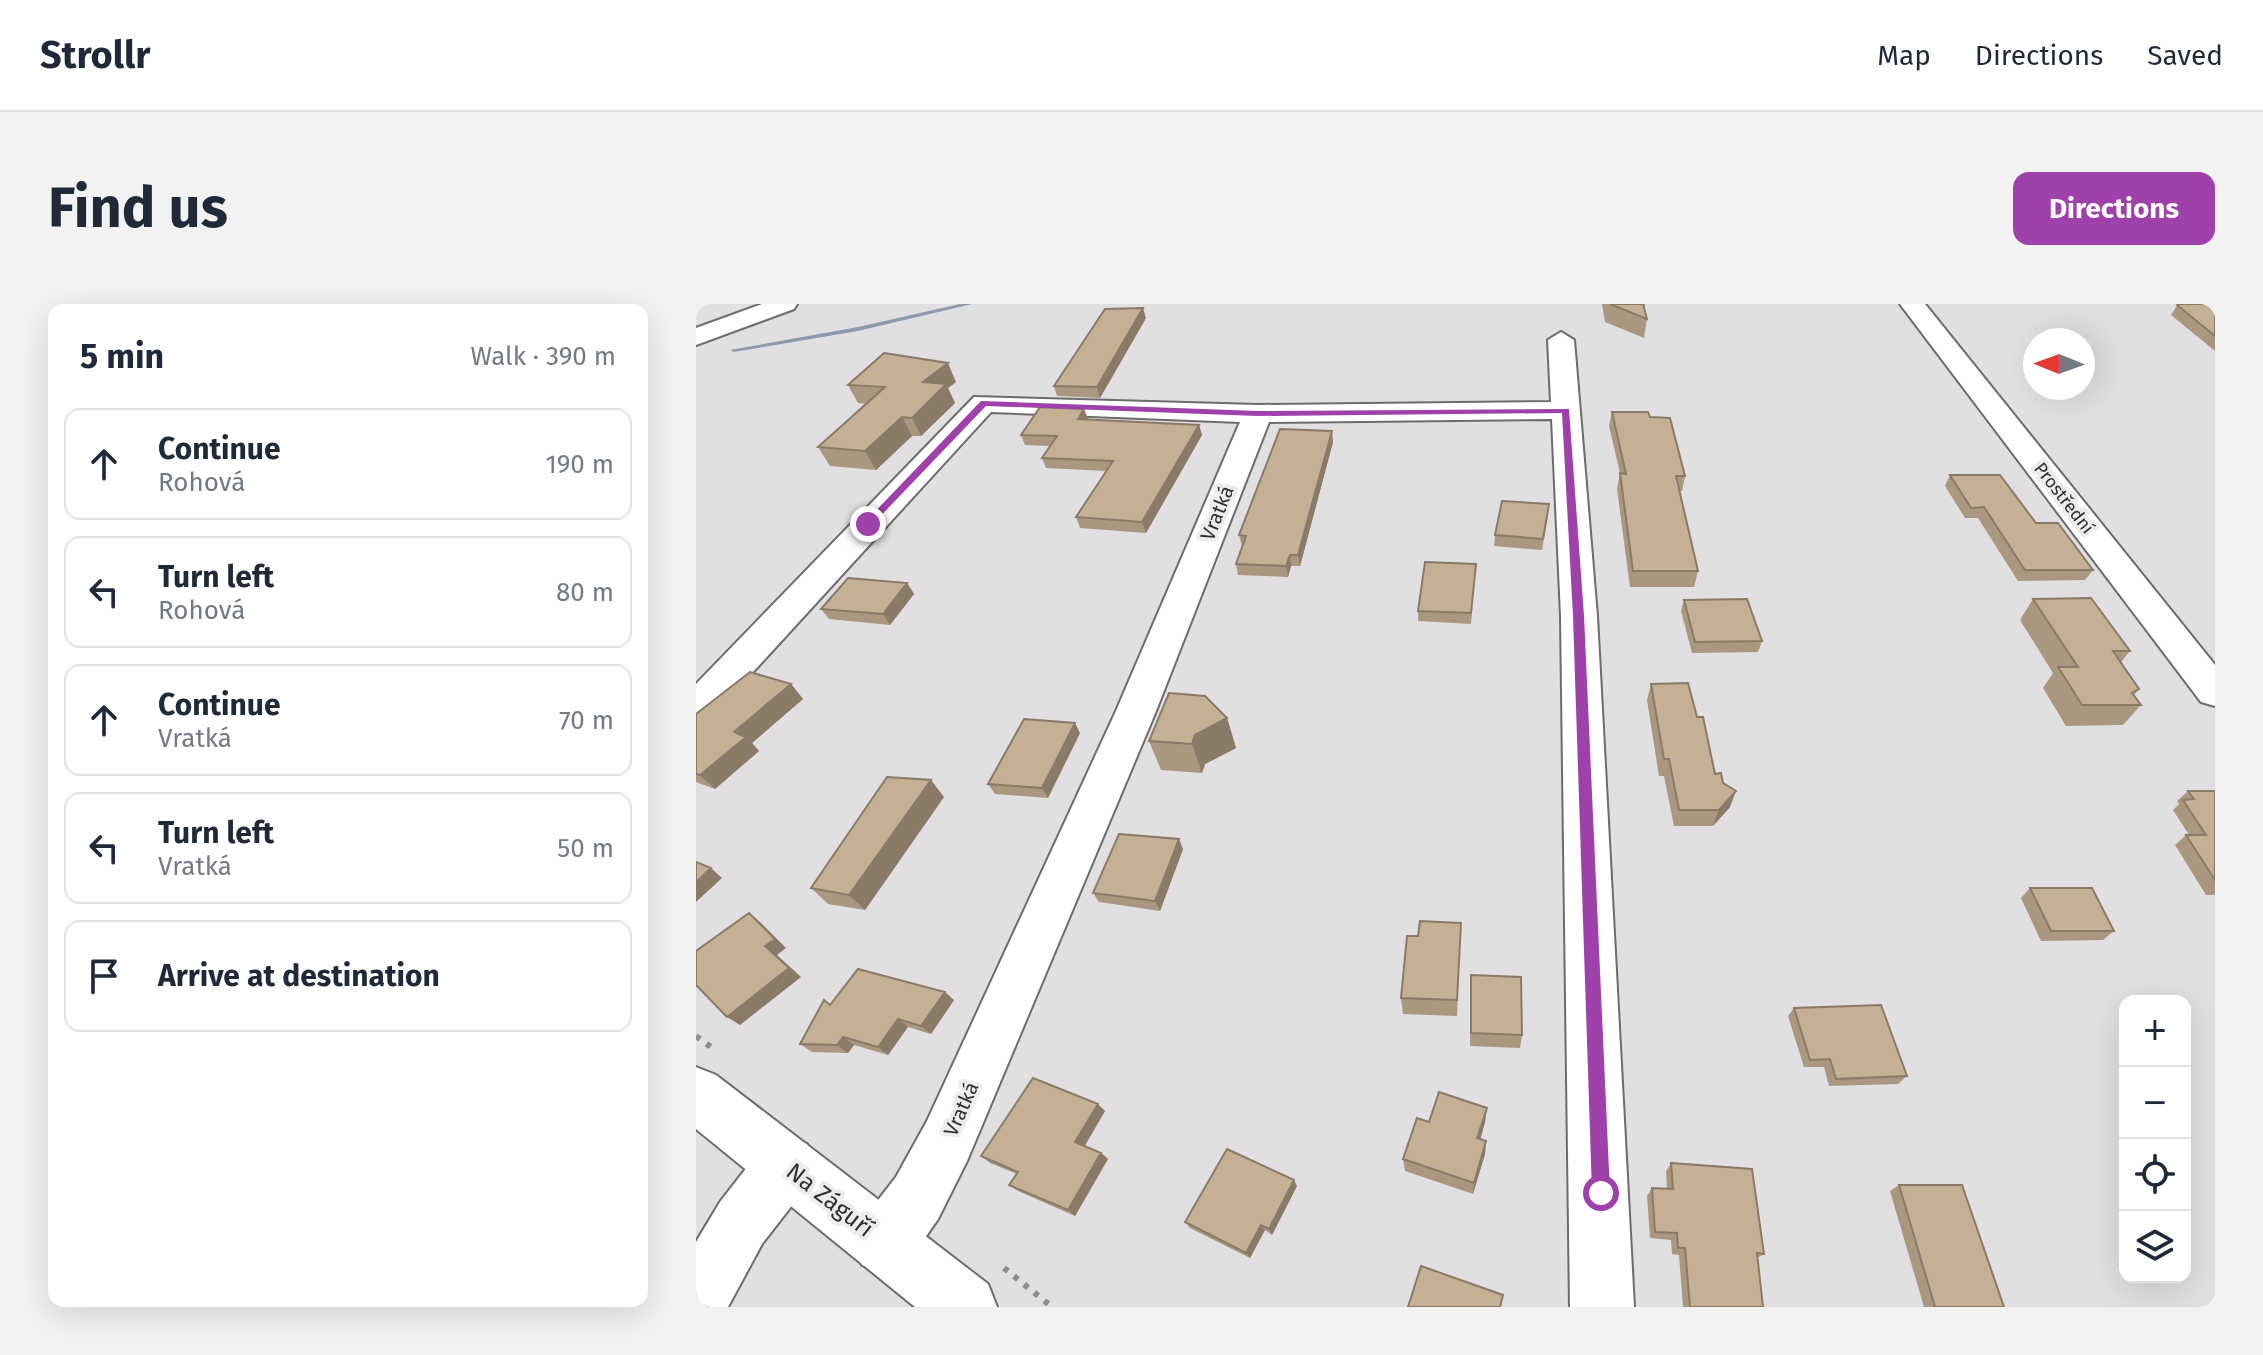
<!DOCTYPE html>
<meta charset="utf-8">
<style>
:root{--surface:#fff;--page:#f2f2f3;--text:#1f2937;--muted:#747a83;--line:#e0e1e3;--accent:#9e41ab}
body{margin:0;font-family:"Fira Sans",sans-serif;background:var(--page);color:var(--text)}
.controls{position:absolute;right:24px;bottom:24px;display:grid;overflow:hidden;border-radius:16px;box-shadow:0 8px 32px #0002}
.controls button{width:72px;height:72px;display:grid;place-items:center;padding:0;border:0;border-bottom:2px solid var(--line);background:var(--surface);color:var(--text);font:40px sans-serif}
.compass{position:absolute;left:1327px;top:24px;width:72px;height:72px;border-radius:50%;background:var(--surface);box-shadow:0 8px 32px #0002;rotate:271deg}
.stop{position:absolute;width:24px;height:24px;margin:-18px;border:6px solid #9e41ab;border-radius:50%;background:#fff}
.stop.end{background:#9e41ab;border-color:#fff;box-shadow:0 2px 8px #0008}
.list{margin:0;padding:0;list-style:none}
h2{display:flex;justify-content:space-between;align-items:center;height:104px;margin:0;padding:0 32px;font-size:34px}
h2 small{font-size:26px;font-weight:400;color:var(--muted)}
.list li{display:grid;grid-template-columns:52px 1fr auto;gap:24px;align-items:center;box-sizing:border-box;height:112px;margin:0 16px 16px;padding:0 16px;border:2px solid var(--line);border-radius:16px}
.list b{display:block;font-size:30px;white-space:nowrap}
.list p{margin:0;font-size:26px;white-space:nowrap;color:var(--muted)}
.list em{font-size:26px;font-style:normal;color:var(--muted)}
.icon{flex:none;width:44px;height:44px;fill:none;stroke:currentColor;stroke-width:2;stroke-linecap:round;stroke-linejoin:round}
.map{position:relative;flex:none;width:1519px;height:1003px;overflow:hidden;border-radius:16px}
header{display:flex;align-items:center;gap:48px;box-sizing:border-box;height:112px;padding:0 40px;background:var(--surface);border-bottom:2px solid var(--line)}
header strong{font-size:38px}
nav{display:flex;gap:44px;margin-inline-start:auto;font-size:28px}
.intro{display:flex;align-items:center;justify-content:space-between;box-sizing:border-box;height:192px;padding:0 48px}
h1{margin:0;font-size:56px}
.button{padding:20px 36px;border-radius:16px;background:var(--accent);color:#fff;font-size:28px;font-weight:700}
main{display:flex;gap:48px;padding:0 48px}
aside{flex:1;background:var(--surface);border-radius:16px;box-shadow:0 8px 32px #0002}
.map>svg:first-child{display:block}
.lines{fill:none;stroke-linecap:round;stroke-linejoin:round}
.stream{fill:#8d9aad;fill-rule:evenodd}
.minor-casing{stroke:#6d6b6e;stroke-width:4}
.tertiary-casing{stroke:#6d6b6e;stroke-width:4}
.primary-casing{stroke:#6d6b6e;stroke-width:4}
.path{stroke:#8e8c8e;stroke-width:6;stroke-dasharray:5 8;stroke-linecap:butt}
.minor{fill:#fff;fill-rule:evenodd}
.tertiary{fill:#fff;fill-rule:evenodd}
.primary{fill:#fff;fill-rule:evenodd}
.wall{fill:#a99780}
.shaded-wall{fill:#897b68}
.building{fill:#c4b095;stroke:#897b68;stroke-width:2}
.route{fill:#9e41ab}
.labels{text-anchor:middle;stroke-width:8;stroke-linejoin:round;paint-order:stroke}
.far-street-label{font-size:18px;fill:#302f30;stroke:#efecf0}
.street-label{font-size:20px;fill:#302f30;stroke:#efecf0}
.near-street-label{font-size:24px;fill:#302f30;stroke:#efecf0}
</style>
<header>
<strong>Strollr</strong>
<nav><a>Map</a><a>Directions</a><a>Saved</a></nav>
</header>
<div class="intro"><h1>Find us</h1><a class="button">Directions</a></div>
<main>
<aside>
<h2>5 min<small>Walk · 390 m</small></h2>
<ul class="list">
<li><svg class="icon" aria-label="ahead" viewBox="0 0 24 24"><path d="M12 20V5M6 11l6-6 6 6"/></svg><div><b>Continue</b><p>Rohová</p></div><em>190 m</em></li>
<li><svg class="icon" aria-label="left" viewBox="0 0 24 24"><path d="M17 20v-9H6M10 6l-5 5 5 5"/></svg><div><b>Turn left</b><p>Rohová</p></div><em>80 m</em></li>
<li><svg class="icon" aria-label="ahead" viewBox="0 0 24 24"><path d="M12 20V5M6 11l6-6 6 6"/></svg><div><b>Continue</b><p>Vratká</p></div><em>70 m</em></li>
<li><svg class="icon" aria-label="left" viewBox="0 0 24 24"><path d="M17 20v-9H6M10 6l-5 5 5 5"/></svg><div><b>Turn left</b><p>Vratká</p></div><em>50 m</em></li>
<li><svg class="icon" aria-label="arrive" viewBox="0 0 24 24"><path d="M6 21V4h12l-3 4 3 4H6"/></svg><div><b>Arrive at destination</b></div></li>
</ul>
</aside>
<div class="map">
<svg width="1519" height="1003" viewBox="0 0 1519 1003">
<rect width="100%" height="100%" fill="#e2dfe2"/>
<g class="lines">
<path class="stream" d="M264,0H276L162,27L38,48L34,46L162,23Z"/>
<defs>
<path id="minor" d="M1204,0H1229L1519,361V402L1505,398Z
M865,28L878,36L901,312L938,1003H874L865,312L856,115L573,118L460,407L271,857L242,915L210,961L188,970L166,961L157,939L166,917L200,873L231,817L420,407L544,118L295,108L14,415L0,419V380L278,93L562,101L855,98L852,36Z
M90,832L111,840L119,861L111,882L66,940L32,1003H0V938L24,898L69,840Z"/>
<path id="tertiary" d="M0,763L20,771L292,980L301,1003H219L0,825Z"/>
<path id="primary" d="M66,0H101L98,5L0,41V24Z"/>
</defs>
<use href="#minor" class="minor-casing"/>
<use href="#tertiary" class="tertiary-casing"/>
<use href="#primary" class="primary-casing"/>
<path class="path" d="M0,732L19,746
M308,964L356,1003"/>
<use href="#minor" class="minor"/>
<use href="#tertiary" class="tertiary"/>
<use href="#primary" class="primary"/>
</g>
<path class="wall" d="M906,0H949V5L951,15L948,34L909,18Z
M1482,0H1519V47L1475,11Z
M450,14L404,94L361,92L358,82Z
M260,78L252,84L259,99L225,132H216L180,166L134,162L122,143L171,100L162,99L152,81Z
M916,108L954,113L989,172L986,187H984L1002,267L998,283H934L921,185L924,169L913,122Z
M392,115L503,121L506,131L450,229L384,224L380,213L410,167L350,164L346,154L354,142L329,141L325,131Z
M637,138L604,262H595L592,273L542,271L540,260L546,242L543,231Z
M1254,171L1340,219L1397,266L1389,276L1322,277L1282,214H1269L1249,182Z
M852,211L846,246L798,242L799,231Z
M779,271L775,320L722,317V307Z
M211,279L218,290L194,321L133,315L125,305Z
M1337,295L1434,347L1425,358L1443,385L1438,391L1445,401L1427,421L1370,422L1347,384L1357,369L1324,316Z
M988,296L1066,337L1062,348L996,349L985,307Z
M95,380L107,395L56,439L63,447L19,485L0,478V410Z
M955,380L1001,413L1019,470L1034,503L1017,522H978L968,472H963L951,396Z
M531,414L540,444L509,460L506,469L465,466L453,437Z
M384,429L352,494L299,490L292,480Z
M1492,487H1519V591H1510L1479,541L1490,531H1493L1477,506L1483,500L1481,497Z
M248,493L169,606L132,600L115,584Z
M487,545L464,607L403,598L397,589Z
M1334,584L1418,627L1407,636L1345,637L1325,594Z
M765,619L761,712L707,710L705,694L722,632Z
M775,671L826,731L824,744L774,742Z
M258,696L235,730L212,723L192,751L158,741L152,749L116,748L104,740L135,701Z
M1098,704L1211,772L1202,780L1133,782L1128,763H1108L1092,712Z
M791,804L789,818L784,835L790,837L789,850L777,890L709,867L707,855L733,818Z
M409,807L388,842L405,849L412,855L379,912L322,887L313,881L321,870L294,859L285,852Z
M975,859L1068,950L1061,954L1067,1003H987L983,951L976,950L975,936L954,934L951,892L956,884L971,885L970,867Z
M1203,881L1308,1003H1228L1194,887Z
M601,882L576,931L569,926L554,954L494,924L489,918Z"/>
<path class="shaded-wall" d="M447,4L450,14L404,94L401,83Z
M252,59L260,78L252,84L259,99L225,132L216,114L227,78Z
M388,105L392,115L386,125L382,115Z
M206,113L216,132L180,166L169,147Z
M503,121L506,131L450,229L446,218Z
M636,127L637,138L604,262L602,251Z
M594,251L595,262L592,273L590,262Z
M211,279L218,290L194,321L187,310Z
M95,380L107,395L56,439L63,447L19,485L4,471L38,428Z
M531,414L540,444L509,460L506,469L496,440L499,431Z
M379,419L384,429L352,494L346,484Z
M235,476L248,493L169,606L153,591Z
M1040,487L1034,503L1017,522L1023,506Z
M483,535L487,545L464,607L459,597Z
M15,564L26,574L0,598V578Z
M53,609L64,618L90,644L81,651L105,673L44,721L31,713L69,642Z
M249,688L258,696L235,730L225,722Z
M202,715L212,723L192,751L182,743Z
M147,733L158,741L152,749L141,741Z
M402,800L409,807L387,845L379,838Z
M791,804L789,818L781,847V834Z
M790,837L789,850L777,890L778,879Z
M405,849L412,855L379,912L372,906Z
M598,876L601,882L576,931L573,925Z
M565,921L569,926L554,954L550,949Z"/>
<path class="building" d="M914,0H947L951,15Z
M1482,0H1519V32L1481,1Z
M447,4L401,83L358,82L409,5Z
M188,49L252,59L227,78L250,80L216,114L206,113L169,147L122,143L189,83L152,81Z
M344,103L388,105L382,115L503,121L446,218L380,213L417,157L346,154L361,132L325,131Z
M916,108H952L954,113L974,114L989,172H980L1002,267H937L924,169L930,170Z
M584,125L636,127L602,251H594L590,262L540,260L550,232L543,231Z
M1254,171H1304L1340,219H1362L1397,266H1329L1288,203L1275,204Z
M806,197L853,200L847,235L799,231Z
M729,258L780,260L775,309L722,307Z
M152,274L211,279L187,310L125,305Z
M1395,294L1434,347H1417L1443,385L1436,389L1445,401H1386L1362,363H1382L1337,295Z
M1051,295L1066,337L999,338L988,296Z
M54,368L95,380L38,428L50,433L4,471L0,470V410Z
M992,379L1001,413H1007L1019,470L1025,469L1027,479L1040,487L1023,506H983L973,455H968L955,380Z
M473,389L509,392L531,414L499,431L496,440L453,437Z
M328,415L379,419L346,484L292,480Z
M191,473L235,476L153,591L115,584Z
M1492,487H1519V576L1490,531H1510L1487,496L1498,495Z
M423,530L483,535L459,597L397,589Z
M0,558L15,564L0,578Z
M1334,584H1396L1418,627H1355Z
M53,609L79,635L69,642L93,664L31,713L0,681V647Z
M724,617L765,619L761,696L705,694L711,632H722Z
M162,665L249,688L225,722L202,715L182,743L147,733L141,741L104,740L128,696L134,701Z
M775,671L825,673L826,731L775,729Z
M1185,701L1211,772L1140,775L1134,755L1114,756L1098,704Z
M337,774L402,800L379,838L405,849L372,906L313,881L322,868L285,852Z
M743,788L791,804L781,834L790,837L778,879L707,855L721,814L733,818Z
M531,845L598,876L573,925L565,921L550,949L489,918Z
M975,859L1056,865L1068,950L1061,949L1067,1003H994L989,944H982L981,929L959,928L956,884L977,885Z
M1203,881H1266L1308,1003H1239Z
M725,962L807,991L804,1003H712Z"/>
<path class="route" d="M285,97L562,107L873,105L888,312L914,889L911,895L905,898L896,889L877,312L866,109L562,112L290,102L175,222H169V218Z"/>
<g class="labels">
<g class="far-street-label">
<text transform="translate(1368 194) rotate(52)" y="6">Prostřední</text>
</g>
<g class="street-label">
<text transform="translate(521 209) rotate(-68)" y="7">Vratká</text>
<text transform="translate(265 805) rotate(-66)" y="7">Vratká</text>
</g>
<g class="near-street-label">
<text transform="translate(134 896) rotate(38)" y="8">Na Záguří</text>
</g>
</g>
</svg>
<div class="controls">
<button>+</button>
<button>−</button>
<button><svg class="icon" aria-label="locate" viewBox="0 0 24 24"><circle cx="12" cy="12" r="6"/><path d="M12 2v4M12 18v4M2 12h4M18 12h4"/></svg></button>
<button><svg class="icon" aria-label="layers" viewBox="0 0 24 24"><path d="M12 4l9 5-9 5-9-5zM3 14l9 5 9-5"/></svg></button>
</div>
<svg class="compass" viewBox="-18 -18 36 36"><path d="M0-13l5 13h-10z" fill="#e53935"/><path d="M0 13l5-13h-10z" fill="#747a83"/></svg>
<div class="stop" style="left:905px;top:889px"></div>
<div class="stop end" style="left:172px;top:220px"></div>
</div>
</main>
